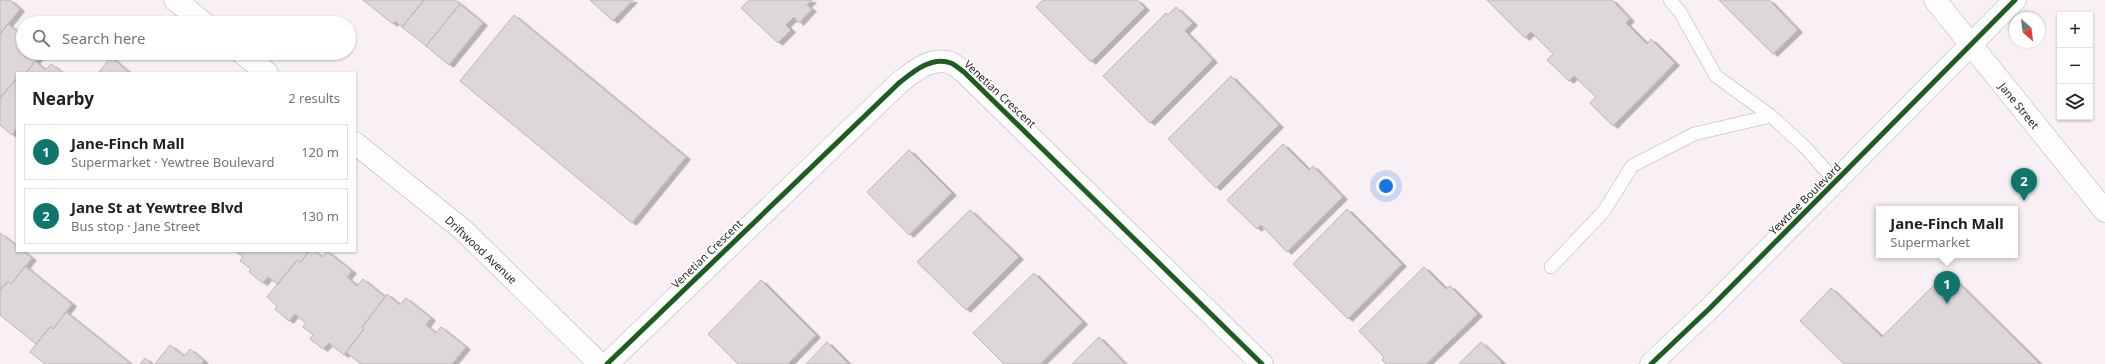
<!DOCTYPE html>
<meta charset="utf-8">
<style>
:root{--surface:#fff;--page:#f2f2f2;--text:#202124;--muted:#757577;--line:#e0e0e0;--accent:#0f766e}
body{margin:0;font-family:"Noto Sans",sans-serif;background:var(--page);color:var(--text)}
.controls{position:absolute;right:12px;top:12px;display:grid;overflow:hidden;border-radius:0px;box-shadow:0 1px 3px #0004}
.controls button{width:36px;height:36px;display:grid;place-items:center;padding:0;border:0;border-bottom:1px solid var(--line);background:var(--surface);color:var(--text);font:20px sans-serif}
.compass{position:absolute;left:2009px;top:12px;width:36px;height:36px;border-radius:50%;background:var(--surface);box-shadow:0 1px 3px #0004;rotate:152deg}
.you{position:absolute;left:1386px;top:186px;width:14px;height:14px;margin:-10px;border:3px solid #fff;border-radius:50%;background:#1a73e8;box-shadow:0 0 0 6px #1a73e833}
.badge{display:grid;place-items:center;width:26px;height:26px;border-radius:50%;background:var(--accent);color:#fff;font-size:13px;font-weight:700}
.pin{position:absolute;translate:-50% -33px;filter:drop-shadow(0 1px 2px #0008)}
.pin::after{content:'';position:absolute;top:21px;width:14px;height:12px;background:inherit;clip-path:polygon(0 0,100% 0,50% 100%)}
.popup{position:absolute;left:1876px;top:206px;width:142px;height:52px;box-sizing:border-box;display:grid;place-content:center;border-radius:0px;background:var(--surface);filter:drop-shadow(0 1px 3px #0005);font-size:13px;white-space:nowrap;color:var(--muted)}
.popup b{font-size:15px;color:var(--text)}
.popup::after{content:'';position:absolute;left:50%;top:100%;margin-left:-8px;border:8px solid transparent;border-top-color:var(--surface)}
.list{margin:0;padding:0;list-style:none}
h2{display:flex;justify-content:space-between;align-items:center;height:52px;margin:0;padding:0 16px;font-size:17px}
h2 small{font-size:13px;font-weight:400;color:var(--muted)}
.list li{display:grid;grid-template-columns:26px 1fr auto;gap:12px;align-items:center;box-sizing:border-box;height:56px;margin:0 8px 8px;padding:0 8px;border:1px solid var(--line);border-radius:0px}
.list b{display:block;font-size:15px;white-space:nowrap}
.list p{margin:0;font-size:13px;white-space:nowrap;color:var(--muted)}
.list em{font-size:13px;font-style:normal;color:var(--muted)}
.icon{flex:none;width:22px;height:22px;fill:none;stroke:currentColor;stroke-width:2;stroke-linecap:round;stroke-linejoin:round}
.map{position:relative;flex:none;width:2105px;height:364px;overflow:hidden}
.search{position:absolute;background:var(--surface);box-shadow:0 1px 3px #0004;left:16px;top:16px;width:340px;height:44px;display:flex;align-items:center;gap:10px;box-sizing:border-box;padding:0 14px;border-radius:22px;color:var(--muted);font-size:15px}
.panel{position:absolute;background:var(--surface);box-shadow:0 1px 3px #0004;left:16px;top:72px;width:340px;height:180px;border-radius:0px}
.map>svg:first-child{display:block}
.building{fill:#ded7da;stroke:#bcb5b8;filter:url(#shadow)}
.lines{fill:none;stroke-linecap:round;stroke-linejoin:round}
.lane-casing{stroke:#b7b0b4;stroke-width:14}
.street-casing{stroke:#b7b0b4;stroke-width:23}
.secondary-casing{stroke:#b7b0b4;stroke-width:23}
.lane{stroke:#fefdfd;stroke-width:13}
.street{stroke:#fefdfd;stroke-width:22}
.secondary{stroke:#fefdfd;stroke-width:22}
.cycleway-casing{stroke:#fff;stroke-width:8}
.cycleway{stroke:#1b5e20;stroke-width:5}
.labels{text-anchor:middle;stroke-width:3;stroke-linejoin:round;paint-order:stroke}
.street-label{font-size:11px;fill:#2b2428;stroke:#fff}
</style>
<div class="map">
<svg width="2105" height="364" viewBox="0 0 2105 364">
<defs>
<filter id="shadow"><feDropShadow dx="4.5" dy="2.5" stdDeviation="0" flood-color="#0004"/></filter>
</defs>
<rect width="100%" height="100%" fill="#f8f0f4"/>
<path class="building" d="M0,0H10L20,9L0,34Z
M363,0H424L402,27L395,21L393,24Z
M424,0H455L460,4L426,46L402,27Z
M590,0H633L613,21Z
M749,0H812L807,5L812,9L799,23L794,17L786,25L791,30L778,43L741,8Z
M1043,0H1137L1145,8L1091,62L1036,7Z
M1487,0H1612L1630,19L1626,23L1647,44L1651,39L1675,63L1613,126L1590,103L1596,97L1574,76L1569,81L1547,60L1553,54L1531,32L1525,38Z
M1719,0H1769L1798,30L1773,54Z
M460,4L483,23L449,65L426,46Z
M1176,7L1193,23L1185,31L1213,60L1150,123L1103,76L1166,13L1168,15Z
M514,15L686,157L632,223L460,81Z
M8,24L18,32L23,27V53H42L26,73H17V78L0,98V34Z
M111,57L130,73H98Z
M35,61L45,70L51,64L63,73H26Z
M1231,76L1279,125L1216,188L1168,139Z
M17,78V128L12,135L0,125V98Z
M1283,144L1309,170L1313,166L1343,197L1287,252L1261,225L1257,229L1227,200Z
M909,150L952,193L909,235L867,192Z
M1347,209L1402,264L1348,319L1293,264Z
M970,210L1019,257L966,310L917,262Z
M0,233L17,246V251H23L32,258L11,284L8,281L0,290Z
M235,251H309L300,263L297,260L278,284L268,277L263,283L249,272L251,269L240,261L243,257Z
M309,251H315L322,257L327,251L352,271L347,277L357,286L363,279L385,297L362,327L364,329L344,355L329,343L323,349L310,339L313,335L303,327L306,323L295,314L289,321L275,309L277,306L267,297L297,260L300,263Z
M25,266L72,304L53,329L50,327L36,344L0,315V290L8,281L11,284Z
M1424,267L1446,289L1450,286L1478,314L1426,364H1386L1382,360L1384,357L1359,331Z
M1947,272L2040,364H1844L1800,321L1831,288L1882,337Z
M1034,273L1083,322L1040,364H1004L973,333Z
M761,280L816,335L788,364H738L708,334Z
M387,294L400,305L406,298L431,318L426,325L436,333L441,327L466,347L452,364H361L346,352L364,329L362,327Z
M66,312L131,364H45L30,352L50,327L53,329Z
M1099,337L1125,364H1072Z
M827,342L849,364H806Z
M1481,342L1502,362L1499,364H1459Z
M170,345L184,356L190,349L204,361L201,364H155Z
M145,358L152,364H140Z"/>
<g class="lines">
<defs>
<path id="lane" d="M1670,0L1680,12L1716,76L1771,116
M1551,267L1604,211L1632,166L1694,134L1771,116L1805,147L1836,182"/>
<path id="street" d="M607,364L899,83C913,72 931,56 951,63C955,65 960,69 964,72L1262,364"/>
<path id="secondary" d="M175,0L204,23
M1935,0L2105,211
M242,53L267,73
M355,143L463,230L600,364
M1651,364L1710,308L2015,0"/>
</defs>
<use href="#lane" class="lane-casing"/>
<use href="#street" class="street-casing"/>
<use href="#secondary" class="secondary-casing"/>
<use href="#lane" class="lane"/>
<use href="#street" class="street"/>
<use href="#secondary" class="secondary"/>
<defs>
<path id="cycleway" d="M607,364L899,83C913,72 931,56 951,63C955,65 960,69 964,72L1262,364
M1651,364L1710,308L2015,0"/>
</defs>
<use href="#cycleway" class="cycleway-casing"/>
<use href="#cycleway" class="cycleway"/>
</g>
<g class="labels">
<g class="street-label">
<text transform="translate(1000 94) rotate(43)" y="4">Venetian Crescent</text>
<text transform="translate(2019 106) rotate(51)" y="4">Jane Street</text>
<text transform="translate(1805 199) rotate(-45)" y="4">Yewtree Boulevard</text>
<text transform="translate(481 250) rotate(43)" y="4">Driftwood Avenue</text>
<text transform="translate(707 254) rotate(-44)" y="4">Venetian Crescent</text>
</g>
</g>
</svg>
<div class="controls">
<button>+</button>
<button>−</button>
<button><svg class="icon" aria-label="layers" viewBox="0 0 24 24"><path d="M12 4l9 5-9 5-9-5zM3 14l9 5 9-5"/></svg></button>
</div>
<svg class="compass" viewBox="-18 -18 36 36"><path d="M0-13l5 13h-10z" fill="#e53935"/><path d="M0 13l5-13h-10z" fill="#757577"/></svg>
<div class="you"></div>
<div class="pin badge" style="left:1947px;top:304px">1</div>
<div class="popup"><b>Jane-Finch Mall</b>Supermarket</div>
<div class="pin badge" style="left:2024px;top:201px">2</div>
<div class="search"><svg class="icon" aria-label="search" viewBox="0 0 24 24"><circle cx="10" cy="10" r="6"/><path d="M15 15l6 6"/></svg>Search here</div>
<section class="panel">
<h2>Nearby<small>2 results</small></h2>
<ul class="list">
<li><span class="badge">1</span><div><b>Jane-Finch Mall</b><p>Supermarket · Yewtree Boulevard</p></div><em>120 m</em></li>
<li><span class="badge">2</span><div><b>Jane St at Yewtree Blvd</b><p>Bus stop · Jane Street</p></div><em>130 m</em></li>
</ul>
</section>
</div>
